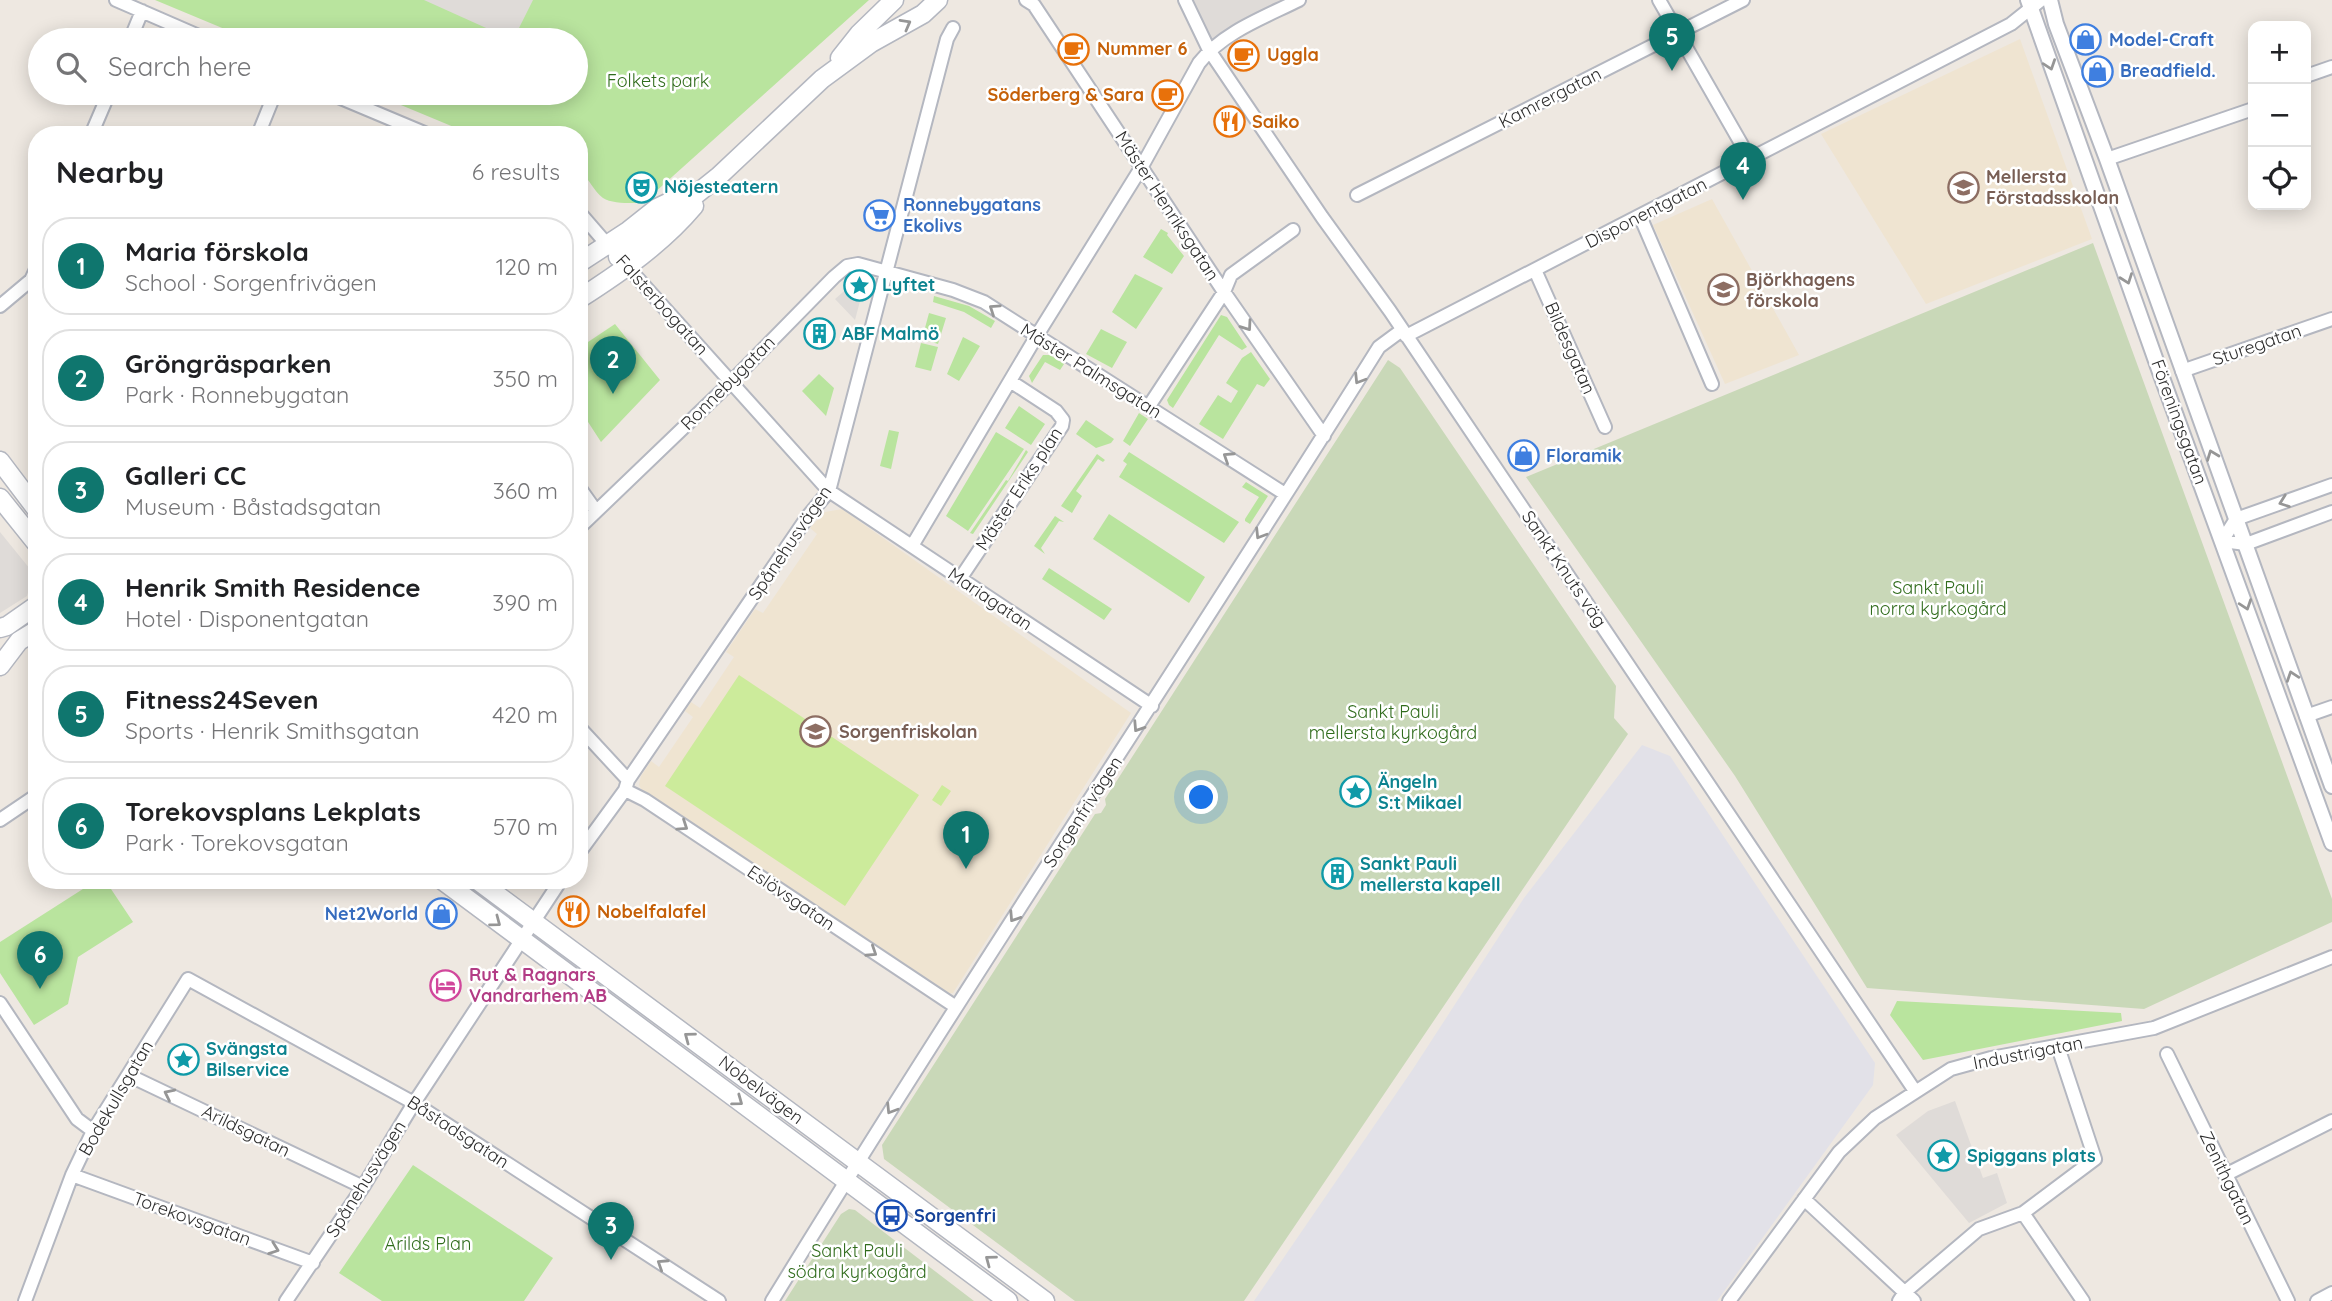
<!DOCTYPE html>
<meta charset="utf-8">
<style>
:root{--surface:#fff;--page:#f2f2f2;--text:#202124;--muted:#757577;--line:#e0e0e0;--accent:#0f766e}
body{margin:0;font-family:Quicksand,sans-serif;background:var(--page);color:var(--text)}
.controls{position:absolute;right:21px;top:21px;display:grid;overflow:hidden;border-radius:14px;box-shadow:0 4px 18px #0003}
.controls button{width:63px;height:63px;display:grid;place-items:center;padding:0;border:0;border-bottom:2px solid var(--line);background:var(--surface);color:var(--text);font:35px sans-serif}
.you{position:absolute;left:1202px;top:798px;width:24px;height:24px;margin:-18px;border:5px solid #fff;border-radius:50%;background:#1a73e8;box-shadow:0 0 0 10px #1a73e833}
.badge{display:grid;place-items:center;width:46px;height:46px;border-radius:50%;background:var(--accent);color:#fff;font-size:23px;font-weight:700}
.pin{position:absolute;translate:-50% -58px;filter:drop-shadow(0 2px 4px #0008)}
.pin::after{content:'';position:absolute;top:37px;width:24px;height:21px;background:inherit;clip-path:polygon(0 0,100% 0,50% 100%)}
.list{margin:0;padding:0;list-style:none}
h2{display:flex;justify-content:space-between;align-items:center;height:91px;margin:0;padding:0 28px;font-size:30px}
h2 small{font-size:23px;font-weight:400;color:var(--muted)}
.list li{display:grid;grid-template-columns:46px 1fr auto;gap:21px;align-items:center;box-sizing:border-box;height:98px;margin:0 14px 14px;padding:0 14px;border:2px solid var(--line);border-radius:28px}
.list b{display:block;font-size:26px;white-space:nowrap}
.list p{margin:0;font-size:23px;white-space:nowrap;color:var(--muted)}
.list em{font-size:23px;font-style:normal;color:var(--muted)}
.icon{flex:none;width:38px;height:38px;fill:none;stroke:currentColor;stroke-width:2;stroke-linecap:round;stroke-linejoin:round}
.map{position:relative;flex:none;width:2332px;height:1301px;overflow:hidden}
.search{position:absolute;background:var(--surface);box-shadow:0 4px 18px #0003;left:28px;top:28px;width:560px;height:77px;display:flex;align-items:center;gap:18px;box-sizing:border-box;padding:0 24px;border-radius:38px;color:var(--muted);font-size:26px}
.panel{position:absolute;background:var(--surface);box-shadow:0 4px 18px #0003;left:28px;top:126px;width:560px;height:763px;border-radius:28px}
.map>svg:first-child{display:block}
.industrial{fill:#e2e1e8}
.education{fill:#efe4d1}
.green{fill:#b9e49e}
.cemetery{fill:#c9d8b8}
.pitch{fill:#cceb9b}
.plaza{fill:#dfdbd8}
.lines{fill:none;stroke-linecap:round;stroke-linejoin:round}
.minor-casing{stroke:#b4b7c0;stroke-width:16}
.tertiary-casing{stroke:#b4b7c0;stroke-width:18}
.secondary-casing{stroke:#b4b7c0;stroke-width:21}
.minor{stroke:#fff;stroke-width:12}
.tertiary{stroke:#fff;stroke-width:14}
.secondary{stroke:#fff;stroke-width:18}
.oneway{stroke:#969696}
.labels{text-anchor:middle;stroke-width:5;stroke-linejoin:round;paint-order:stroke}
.shop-label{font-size:18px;font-weight:bold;fill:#366cbe;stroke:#fff;text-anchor:start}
.food-label{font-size:18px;font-weight:bold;fill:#c56008;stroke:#fff;text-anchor:start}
.park-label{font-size:18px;fill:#306c1c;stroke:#fff}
.street-label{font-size:18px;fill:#2e2e2e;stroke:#fff}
.education-label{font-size:18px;font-weight:bold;fill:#785e54;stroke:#fff;text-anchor:start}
.culture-label{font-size:18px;font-weight:bold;fill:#0d838f;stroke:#fff;text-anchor:start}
.hotel-label{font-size:18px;font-weight:bold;fill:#b23c85;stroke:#fff;text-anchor:start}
.transit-label{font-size:18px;font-weight:bold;fill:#164399;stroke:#fff;text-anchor:start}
</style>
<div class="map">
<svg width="2332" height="1301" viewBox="0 0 2332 1301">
<rect width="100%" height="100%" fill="#eee8e1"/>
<path class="industrial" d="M1642,745L1670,756L1875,1063L1873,1085L1717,1301H1254L1413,1069L1524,898Z"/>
<path class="education" d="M2020,39L2092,239L1926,304L1821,134Z
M1712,199L1799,355L1725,384L1653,225Z
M842,509L1131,713L953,993L947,994L644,794L639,785L641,776L651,761L659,767L693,717L685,711L691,702L700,708L734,657L726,652L755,609L763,613L817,534L810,528L825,512Z"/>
<path class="green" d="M155,0H869L643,203C631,203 612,204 603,198C593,191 590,178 579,172V135H524L511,130L509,135H473L372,93H576V40H251Z
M1161,229L1168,233L1167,235L1184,256L1172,274L1143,257Z
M1135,274L1163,288L1136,329L1112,312Z
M934,296L969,306L995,321L991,328L964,312L933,302Z
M929,313L946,318L938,344L922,339Z
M1221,315L1227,317L1247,347L1242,350L1219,335L1173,408L1169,405L1167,400Z
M615,324L660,380L601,442L579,408V348Z
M1101,329L1127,342L1112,368L1086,354Z
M963,337L980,346L959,381L947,374Z
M921,343L938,347L931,371L915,367Z
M1251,352L1270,379L1264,387L1257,384L1223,439L1199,424L1218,395L1231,403L1238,391L1226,383L1242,358Z
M1043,355H1050L1064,364L1060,370L1045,362L1032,383L1029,376Z
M819,374L834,388L826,416L802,391Z
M1019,406L1045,424L1031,445L1005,428Z
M1139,413L1148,419L1130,446L1123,441Z
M1086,420L1114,439L1111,443L1096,448L1076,434Z
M889,430L899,432L891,469L880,466Z
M996,432L1024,449L968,531L946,516Z
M1026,450L1028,452L973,534L970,533L1006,480L1008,481Z
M1129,452L1239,522L1224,543L1119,477L1127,464L1123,461Z
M1097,454L1105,460L1103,462L1098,459L1076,491L1082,496L1072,513L1061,506Z
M1246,482L1268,496L1250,524L1245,521V519L1259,497L1242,487Z
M1109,514L1205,577L1189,603L1093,539Z
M1055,516L1064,522L1059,521L1041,548L1045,554L1034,546Z
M1049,568L1112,609L1104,620L1042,579Z
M97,880H105L133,922L78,957L68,1004L34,1025L0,973V942Z
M1897,1001L2121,1013L2122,1021L1923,1060L1890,1015Z
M413,1165L553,1258L524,1301H382L339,1273Z"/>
<path class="cemetery" d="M2093,243L2332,899V922L2144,1009L1867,988L1735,776L1526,477Z
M1388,360L1400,368L1616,686L1614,718L1628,734L1244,1301H1075L884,1159L882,1145L1095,814L1101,813L1106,805L1105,799Z
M849,1209L855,1210L974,1301H785L841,1214Z"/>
<path class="pitch" d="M739,675L919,795L845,906L665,786Z
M942,785L951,791L941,806L932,800Z"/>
<path class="plaza" d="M424,0H533L513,40Z
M1185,0H1297L1209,50Z
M857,280L862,281L864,286L855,320L835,299Z
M0,532L30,569L32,579L27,596L0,613Z
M1955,1101L1983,1178L1997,1173L2007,1203L1969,1223L1896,1135L1928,1111Z"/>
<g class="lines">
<defs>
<path id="minor" d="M116,0L208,40
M1026,0L1034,5L1224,292L1324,436
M1185,0L1209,50L1322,217L1390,311L1915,1091
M1659,0L1750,159
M130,40L142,11
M2306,76L2332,67
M329,93L429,135
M91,135L109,93
M258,135L275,93
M2107,159L2253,109
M1357,195L1743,0
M579,212L611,249
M1640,216L1712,384
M623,262L829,491L1152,706
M1535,270L1605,427
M0,306L31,280L37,267
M1406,336L2011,24L2041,0
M2182,371L2332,319
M1149,406L1224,292L1231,275L1293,230
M2332,485L2236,519L2222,541L2246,544L2332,512
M579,487L596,511
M579,528L731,382L834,277L847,266L858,264L953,290L984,302L1285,494
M912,546L1036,337L1141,168L1199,63C1223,32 1265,17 1299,0
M960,579L1062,426L1063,420L1056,411L1010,381
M2306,716L2332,707
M579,727L628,780
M625,790L645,800L956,1007
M0,820L37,795
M579,853L625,790L628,780L808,516L829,491L947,39L953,28
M0,1003L77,1119L93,1131
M2167,1054L2288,1301
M128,1075L363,1187
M72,1175L313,1263
M2225,1175L2332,1121
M1804,1199L1914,1301
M2023,1213L2083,1301
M25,1301L72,1175L93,1131L188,979L414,1103L719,1301
M286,1301L363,1187L414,1103L561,880
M772,1301C969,979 1179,667 1379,347L1402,330
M1729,1301L1839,1152L1875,1118L1951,1069L1991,1058L2154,1028L2332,957
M1899,1301L1905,1292L1979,1229L2023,1213L2095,1159L2058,1047
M2317,1301L2332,1293"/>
<path id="tertiary" d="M2028,0L2161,375L2332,843
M2050,0L2056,24L2107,159L2332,786"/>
<path id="secondary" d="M840,58L859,34L894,0
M618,257L719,176L822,79L871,43L923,14L938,0
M579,263L628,231L657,208L682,196
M579,299C621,272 662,244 694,206
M0,461L37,510
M0,498L37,544
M0,628L7,626L37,605
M0,666L19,641L37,630
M442,880L1008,1301
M477,880L1045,1301"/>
</defs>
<use href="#minor" class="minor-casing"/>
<use href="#tertiary" class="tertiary-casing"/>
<use href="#secondary" class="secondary-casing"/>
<use href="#minor" class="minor"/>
<use href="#tertiary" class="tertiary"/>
<use href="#secondary" class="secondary"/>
</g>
<defs><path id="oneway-chevron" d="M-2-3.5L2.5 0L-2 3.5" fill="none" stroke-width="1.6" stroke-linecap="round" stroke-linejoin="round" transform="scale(1.75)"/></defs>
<g class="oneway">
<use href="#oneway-chevron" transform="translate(906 24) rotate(-29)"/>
<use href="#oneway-chevron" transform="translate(2050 65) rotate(71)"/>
<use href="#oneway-chevron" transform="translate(2127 279) rotate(70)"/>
<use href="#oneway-chevron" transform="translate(994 309) rotate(-146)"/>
<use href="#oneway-chevron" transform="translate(1247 326) rotate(55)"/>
<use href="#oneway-chevron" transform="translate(1359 379) rotate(122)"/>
<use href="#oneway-chevron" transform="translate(2212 455) rotate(-111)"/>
<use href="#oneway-chevron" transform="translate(1228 457) rotate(-147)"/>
<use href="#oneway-chevron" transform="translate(2284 502) rotate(160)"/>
<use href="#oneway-chevron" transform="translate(1260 534) rotate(122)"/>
<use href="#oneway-chevron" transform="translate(2246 605) rotate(71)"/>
<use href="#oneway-chevron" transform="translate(2292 676) rotate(-109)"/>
<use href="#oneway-chevron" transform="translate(1138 727) rotate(123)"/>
<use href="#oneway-chevron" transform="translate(683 826) rotate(34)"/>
<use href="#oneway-chevron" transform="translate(1014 917) rotate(123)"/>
<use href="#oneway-chevron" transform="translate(496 922) rotate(37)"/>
<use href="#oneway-chevron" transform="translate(872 952) rotate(33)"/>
<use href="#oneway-chevron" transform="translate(689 1037) rotate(-143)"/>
<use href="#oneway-chevron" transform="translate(169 1094) rotate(-154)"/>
<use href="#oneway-chevron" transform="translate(738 1101) rotate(36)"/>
<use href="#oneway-chevron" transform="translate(891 1109) rotate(122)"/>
<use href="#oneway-chevron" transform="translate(274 1249) rotate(20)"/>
<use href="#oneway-chevron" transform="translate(990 1260) rotate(-143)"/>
<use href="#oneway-chevron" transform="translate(662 1264) rotate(-147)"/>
</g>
<defs>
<symbol id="shop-ring" viewBox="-11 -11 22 22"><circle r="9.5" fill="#fff" stroke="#3f7fe0" stroke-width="1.5"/><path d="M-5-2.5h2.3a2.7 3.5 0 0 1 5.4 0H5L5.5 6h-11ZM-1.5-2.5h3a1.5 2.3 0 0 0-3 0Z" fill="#3f7fe0"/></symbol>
<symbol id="cafe-ring" viewBox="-11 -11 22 22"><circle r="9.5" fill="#fff" stroke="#e8710a" stroke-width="1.5"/><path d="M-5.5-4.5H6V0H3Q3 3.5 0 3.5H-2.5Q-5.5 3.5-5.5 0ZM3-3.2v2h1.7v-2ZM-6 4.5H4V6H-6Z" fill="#e8710a"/></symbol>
<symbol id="restaurant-ring" viewBox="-11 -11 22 22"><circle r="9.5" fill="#fff" stroke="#e8710a" stroke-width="1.5"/><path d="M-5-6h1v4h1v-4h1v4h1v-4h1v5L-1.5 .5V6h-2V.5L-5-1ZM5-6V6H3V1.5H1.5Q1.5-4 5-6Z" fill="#e8710a"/></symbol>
<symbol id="theatre-ring" viewBox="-11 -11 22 22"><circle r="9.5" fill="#fff" stroke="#0f9aa8" stroke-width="1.5"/><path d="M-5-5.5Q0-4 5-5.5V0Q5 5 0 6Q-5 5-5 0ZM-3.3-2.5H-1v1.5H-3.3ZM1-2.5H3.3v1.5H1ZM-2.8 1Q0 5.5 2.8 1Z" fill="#0f9aa8"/></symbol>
<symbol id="school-ring" viewBox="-11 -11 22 22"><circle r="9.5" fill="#fff" stroke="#8d6e63" stroke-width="1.5"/><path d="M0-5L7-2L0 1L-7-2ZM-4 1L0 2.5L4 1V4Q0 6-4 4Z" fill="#8d6e63"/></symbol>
<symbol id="supermarket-ring" viewBox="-11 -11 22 22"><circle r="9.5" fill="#fff" stroke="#3f7fe0" stroke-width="1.5"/><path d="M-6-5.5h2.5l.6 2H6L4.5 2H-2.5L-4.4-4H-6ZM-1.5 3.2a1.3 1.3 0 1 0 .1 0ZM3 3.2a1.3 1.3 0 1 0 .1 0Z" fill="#3f7fe0"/></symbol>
<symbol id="sight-ring" viewBox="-11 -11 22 22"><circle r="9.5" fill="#fff" stroke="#0f9aa8" stroke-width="1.5"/><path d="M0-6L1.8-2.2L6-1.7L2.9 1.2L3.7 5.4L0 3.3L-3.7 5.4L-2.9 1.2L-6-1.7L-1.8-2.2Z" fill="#0f9aa8"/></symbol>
<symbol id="building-ring" viewBox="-11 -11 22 22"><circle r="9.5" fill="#fff" stroke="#0f9aa8" stroke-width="1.5"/><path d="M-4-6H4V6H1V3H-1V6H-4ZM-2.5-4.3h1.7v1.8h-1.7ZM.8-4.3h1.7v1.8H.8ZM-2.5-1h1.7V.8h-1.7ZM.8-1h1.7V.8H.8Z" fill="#0f9aa8"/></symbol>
<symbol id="hotel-ring" viewBox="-11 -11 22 22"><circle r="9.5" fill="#fff" stroke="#d1479c" stroke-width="1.5"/><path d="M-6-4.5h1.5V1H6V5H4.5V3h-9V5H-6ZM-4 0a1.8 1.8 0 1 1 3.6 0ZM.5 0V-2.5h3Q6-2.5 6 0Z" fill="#d1479c"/></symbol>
<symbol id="bus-ring" viewBox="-11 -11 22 22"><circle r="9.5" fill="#fff" stroke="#1a4fb4" stroke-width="1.5"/><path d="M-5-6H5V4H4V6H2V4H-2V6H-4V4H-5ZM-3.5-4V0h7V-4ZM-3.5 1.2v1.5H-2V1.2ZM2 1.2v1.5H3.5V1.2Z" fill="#1a4fb4"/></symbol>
</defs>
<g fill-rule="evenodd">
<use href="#shop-ring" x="2068" y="22" width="35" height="35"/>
<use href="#cafe-ring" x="1056" y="32" width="35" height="35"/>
<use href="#cafe-ring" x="1226" y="38" width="35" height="35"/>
<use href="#shop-ring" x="2080" y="54" width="35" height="35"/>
<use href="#cafe-ring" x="1150" y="78" width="35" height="35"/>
<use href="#restaurant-ring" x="1212" y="104" width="35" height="35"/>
<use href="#theatre-ring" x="624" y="170" width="35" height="35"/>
<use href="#school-ring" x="1946" y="170" width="35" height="35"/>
<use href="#supermarket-ring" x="862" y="198" width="35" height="35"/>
<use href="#sight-ring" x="842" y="268" width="35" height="35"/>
<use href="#school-ring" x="1706" y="272" width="35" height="35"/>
<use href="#building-ring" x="802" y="316" width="35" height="35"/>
<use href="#shop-ring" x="1506" y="438" width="35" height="35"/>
<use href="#school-ring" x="798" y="714" width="35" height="35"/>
<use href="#sight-ring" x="1338" y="774" width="35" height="35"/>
<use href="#building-ring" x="1320" y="856" width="35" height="35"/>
<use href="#restaurant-ring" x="556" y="894" width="35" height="35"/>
<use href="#shop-ring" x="424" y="896" width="35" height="35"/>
<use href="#hotel-ring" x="428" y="968" width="35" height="35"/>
<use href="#sight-ring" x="166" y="1042" width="35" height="35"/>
<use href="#sight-ring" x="1926" y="1138" width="35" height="35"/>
<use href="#bus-ring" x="874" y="1198" width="35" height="35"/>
</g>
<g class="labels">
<g class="shop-label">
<text x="2109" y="46">Model-Craft</text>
<text x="2120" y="77">Breadfield.</text>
<text x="903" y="211">Ronnebygatans<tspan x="903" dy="21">Ekolivs</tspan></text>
<text x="1546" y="462">Floramik</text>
<text x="418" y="920" text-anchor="end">Net2World</text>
</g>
<g class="food-label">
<text x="1097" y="55">Nummer 6</text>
<text x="1267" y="61">Uggla</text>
<text x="1144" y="101" text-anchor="end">Söderberg &amp; Sara</text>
<text x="1252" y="128">Saiko</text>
<text x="597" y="918">Nobelfalafel</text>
</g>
<g class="park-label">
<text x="658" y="87">Folkets park</text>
<text x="1938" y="594">Sankt Pauli<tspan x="1938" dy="21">norra kyrkogård</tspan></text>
<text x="1393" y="718">Sankt Pauli<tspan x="1393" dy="21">mellersta kyrkogård</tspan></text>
<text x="428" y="1250">Arilds Plan</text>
<text x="857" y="1257">Sankt Pauli<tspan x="857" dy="21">södra kyrkogård</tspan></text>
</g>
<g class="street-label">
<text transform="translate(1550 98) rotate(-27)" y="6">Kamrergatan</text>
<text transform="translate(1167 206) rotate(57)" y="6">Mäster Henriksgatan</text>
<text transform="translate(1646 213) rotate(-27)" y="6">Disponentgatan</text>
<text transform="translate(662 305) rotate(48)" y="6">Falsterbogatan</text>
<text transform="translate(2257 345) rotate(-19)" y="6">Sturegatan</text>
<text transform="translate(1570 348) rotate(66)" y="6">Bildesgatan</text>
<text transform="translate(1091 371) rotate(32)" y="6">Mäster Palmsgatan</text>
<text transform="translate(728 383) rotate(-45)" y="6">Ronnebygatan</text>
<text transform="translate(2179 422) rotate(70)" y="6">Föreningsgatan</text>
<text transform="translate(1019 489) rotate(-57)" y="6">Mäster Eriks plan</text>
<text transform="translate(790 543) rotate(-56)" y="6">Spånehusvägen</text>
<text transform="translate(1564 569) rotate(56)" y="6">Sankt Knuts väg</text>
<text transform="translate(990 599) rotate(34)" y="6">Mariagatan</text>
<text transform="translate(1083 812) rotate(-57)" y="6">Sorgenfrivägen</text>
<text transform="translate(791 898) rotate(34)" y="6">Eslövsgatan</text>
<text transform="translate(2028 1053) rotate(-11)" y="6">Industrigatan</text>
<text transform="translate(761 1090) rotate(37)" y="6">Nobelvägen</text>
<text transform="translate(116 1098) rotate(-60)" y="6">Bodekullsgatan</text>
<text transform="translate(246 1131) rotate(26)" y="6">Arildsgatan</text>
<text transform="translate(458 1132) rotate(33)" y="6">Båstadsgatan</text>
<text transform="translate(2227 1178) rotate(64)" y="6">Zenithgatan</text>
<text transform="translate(366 1179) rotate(-58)" y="6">Spånehusvägen</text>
<text transform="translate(192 1219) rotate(20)" y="6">Torekovsgatan</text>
</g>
<g class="education-label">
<text x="1986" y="183">Mellersta<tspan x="1986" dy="21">Förstadsskolan</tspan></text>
<text x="1746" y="286">Björkhagens<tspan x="1746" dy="21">förskola</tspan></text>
<text x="839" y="738">Sorgenfriskolan</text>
</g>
<g class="culture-label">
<text x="664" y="193">Nöjesteatern</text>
<text x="882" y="291">Lyftet</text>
<text x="842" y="340">ABF Malmö</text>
<text x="1378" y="788">Ängeln<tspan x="1378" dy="21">S:t Mikael</tspan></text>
<text x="1360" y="870">Sankt Pauli<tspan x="1360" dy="21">mellersta kapell</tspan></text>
<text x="206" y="1055">Svängsta<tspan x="206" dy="21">Bilservice</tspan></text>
<text x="1967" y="1162">Spiggans plats</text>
</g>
<g class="hotel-label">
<text x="469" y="981">Rut &amp; Ragnars<tspan x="469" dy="21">Vandrarhem AB</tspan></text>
</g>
<g class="transit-label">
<text x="914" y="1222">Sorgenfri</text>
</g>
</g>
</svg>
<div class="controls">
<button>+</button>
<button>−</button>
<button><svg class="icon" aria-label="locate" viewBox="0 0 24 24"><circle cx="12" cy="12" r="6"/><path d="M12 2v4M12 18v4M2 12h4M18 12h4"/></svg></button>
</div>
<div class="you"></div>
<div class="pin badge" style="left:966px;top:869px">1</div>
<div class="pin badge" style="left:613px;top:394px">2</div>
<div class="pin badge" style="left:611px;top:1260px">3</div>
<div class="pin badge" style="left:1743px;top:200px">4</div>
<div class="pin badge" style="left:1672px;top:71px">5</div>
<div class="pin badge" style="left:40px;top:989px">6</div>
<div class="search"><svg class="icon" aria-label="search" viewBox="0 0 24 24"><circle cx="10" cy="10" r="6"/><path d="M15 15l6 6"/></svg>Search here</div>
<section class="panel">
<h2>Nearby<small>6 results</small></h2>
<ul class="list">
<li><span class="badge">1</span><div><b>Maria förskola</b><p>School · Sorgenfrivägen</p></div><em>120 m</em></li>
<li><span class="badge">2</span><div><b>Gröngräsparken</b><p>Park · Ronnebygatan</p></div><em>350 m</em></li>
<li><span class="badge">3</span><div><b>Galleri CC</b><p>Museum · Båstadsgatan</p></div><em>360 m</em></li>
<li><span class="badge">4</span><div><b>Henrik Smith Residence</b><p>Hotel · Disponentgatan</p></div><em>390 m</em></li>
<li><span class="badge">5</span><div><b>Fitness24Seven</b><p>Sports · Henrik Smithsgatan</p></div><em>420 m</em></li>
<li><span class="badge">6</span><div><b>Torekovsplans Lekplats</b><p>Park · Torekovsgatan</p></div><em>570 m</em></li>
</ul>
</section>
</div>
